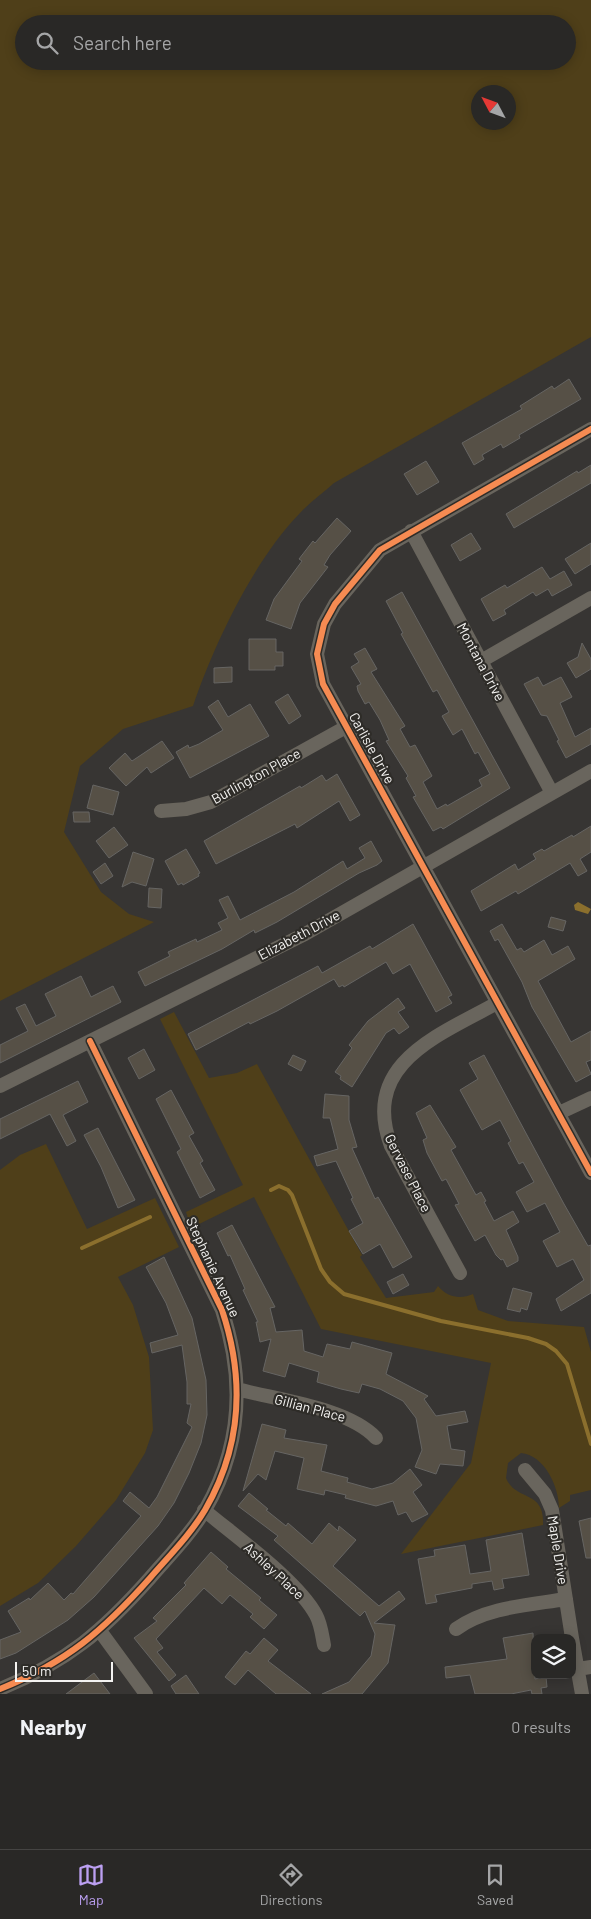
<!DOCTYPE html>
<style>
:root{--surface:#292826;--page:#31302e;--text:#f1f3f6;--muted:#a5a6a7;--line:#454443;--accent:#bca0f2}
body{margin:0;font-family:Barlow,sans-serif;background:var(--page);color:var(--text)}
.controls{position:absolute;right:15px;bottom:15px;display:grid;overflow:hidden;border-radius:10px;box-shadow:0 2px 12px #0003}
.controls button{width:45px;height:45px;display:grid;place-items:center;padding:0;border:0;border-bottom:1px solid var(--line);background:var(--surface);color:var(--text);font:25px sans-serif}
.compass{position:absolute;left:471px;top:85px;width:45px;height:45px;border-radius:50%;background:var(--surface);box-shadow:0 2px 12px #0003;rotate:311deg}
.scale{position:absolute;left:15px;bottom:12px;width:98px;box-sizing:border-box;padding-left:5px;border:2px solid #f4f3f1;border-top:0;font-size:14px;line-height:18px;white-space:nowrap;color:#f4f3f1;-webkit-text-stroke:4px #2e2c28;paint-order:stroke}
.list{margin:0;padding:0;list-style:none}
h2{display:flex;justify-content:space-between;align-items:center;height:65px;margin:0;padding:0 20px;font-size:21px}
h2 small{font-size:16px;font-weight:400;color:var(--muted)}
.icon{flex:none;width:28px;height:28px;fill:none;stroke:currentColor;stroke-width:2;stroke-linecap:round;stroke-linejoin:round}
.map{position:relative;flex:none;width:591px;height:1694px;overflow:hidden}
.search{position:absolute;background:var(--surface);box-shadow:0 2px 12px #0003;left:15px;right:15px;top:15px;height:55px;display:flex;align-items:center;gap:12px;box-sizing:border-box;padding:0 18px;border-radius:28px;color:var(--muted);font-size:19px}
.sheet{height:155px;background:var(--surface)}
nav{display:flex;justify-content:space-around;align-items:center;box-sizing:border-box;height:70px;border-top:1px solid var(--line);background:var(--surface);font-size:14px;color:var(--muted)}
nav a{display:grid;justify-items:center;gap:2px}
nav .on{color:var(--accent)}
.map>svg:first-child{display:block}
.green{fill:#4f3f19;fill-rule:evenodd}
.water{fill:#8b6f2d}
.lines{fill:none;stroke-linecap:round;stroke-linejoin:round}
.stream{stroke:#8b6f2d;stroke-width:4}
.building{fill:#565046;stroke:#666563}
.minor{stroke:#69655d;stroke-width:14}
.cycleway-casing{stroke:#2e2c28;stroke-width:9}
.cycleway{stroke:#f68b52;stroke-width:6}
.labels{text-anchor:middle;stroke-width:4.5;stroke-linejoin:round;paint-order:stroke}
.street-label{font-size:14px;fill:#f4f3f1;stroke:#2e2c28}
</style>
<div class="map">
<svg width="591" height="1694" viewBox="0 0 591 1694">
<rect width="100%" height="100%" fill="#373533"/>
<path class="green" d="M0,0H591V337L334,483C323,493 310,502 300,513C254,560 214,644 193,706L123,729L80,766L64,832L101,892L129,914L154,922L0,1001ZM24,24H567V61H24ZM508,92V122H478V92Z
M174,1012L209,1078L237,1073L257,1064L362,1255L360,1257L386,1298L434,1292L438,1286C447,1297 460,1300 473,1294L478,1310L508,1321L584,1327L591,1352V1490L570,1495V1501L559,1508C559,1486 544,1455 521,1453L508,1463L506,1478C516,1502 545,1489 543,1525L401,1554L471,1463L491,1363L321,1329L254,1197L191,1228L186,1212L243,1185L160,1019Z
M46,1144L87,1229L155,1198L179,1247L118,1277L133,1305L149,1357L153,1430L145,1453L116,1500L76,1546L38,1583L0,1606V1170L20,1155Z"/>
<path class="water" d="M578,902L591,909L588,914L575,910L574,905Z"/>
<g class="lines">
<path class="stream" d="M271,1190L279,1186L288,1190L292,1195L321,1269L330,1282L344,1294L441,1321L528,1338L546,1344L556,1351L567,1364L591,1444
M82,1248L150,1217"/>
</g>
<path class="building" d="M569,379L581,399L519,435L520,438L503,448L501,444L482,455L484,459L474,465L462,443L522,409L520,406L552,386L554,389Z
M426,461L439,482L417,495L404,474Z
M591,465V483L514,528L506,514L577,471L578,473Z
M337,518L351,531L330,555L324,565L328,567L300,603L291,629L266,620L274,599L302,561L299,559L313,541L315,543Z
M471,533L481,549L460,561L451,545Z
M591,543V564L575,574L565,559Z
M542,567L550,579L564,571L572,585L552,596L548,589L536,596L533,592L504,610L506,614L493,621L481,599L505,585L507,588Z
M402,592L510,788L443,829L441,827L433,831L413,797L416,796L406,778L408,776L386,741L389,740L380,720L369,702L365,704L358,691L357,686L361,684L351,667L359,662L354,654L365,648L377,669L371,672L405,726L400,729L410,747L415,745L432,776L423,782L437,809L446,804L447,806L482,786L479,780L490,774L478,752L475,754L462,729L453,735L442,716L449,712L437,690L433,692L401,634L403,633L386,601Z
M249,639H276V652H283V666H275V670H249Z
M582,643L591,659V669L576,678L567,663L578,657Z
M232,667V682L214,683V668Z
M538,677L543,686L561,677L572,697L560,703L575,737L591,728V744L566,758L557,741L559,740L547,716L541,715L524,684Z
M288,694L301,716L289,724L275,702Z
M218,700L228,717L250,704L269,736L190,778L176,752L188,745L189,748L199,744L223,730L208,707Z
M162,741L174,758L151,773L147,767L126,786L109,768L125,753L132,761Z
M337,774L360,815L350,821L339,801L297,828L295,824L216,864L204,841L300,786L301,788L322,775L326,781Z
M93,785L119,792L113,815L87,808Z
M73,812H89L90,822H74Z
M591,826V852L580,859L587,871L578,876L570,863L518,894L516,891L481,911L471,891L515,864L518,870L536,859L533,854L542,849L544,851L572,835L573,837Z
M114,827L128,845L109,858L96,841Z
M371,841L382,861L377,865L359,873L277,922L255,933L254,930L222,949L145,986L138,972L170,956L168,952L196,939L197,942L222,930L218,923L228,918L219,900L228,896L240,920L294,892L343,861L347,869L365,858L359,848Z
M186,849L200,873L198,874L199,876L183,885L182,883L178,885L165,861Z
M133,852L154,859L146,886L132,882L122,887Z
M105,863L113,876L101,884L93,872Z
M149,888L162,889L161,908L148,907Z
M551,917L566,921L563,931L548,927Z
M413,924L452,995L448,997L452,1003L436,1012L410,964L393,974L386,962L344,987L343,985L339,987L334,979L277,1011L250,1024L249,1022L196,1050L188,1034L318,966L322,973L370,946L372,949Z
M502,924L517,950L521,948L524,952L544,940L552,955L568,946L575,959L538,981L571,1042L591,1031V1060L586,1062L591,1074L576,1082L532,1007L522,982L498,939L495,941L490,931Z
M81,976L91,997L113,986L121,1002L0,1063V1045L28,1031L16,1008L25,1004L36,1026L56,1016L45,994Z
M398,998L405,1008L398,1012L409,1027L399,1034L394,1028L386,1033L352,1087L340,1079L341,1076L335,1072L352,1048L349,1045L368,1021Z
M144,1049L155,1070L139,1079L128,1058Z
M293,1055L306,1061L301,1071L288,1064Z
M484,1055L564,1204L588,1246L591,1245V1293L561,1311L556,1299L584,1280L573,1259L557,1267L543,1241L560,1232L545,1203L527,1212L516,1192L534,1182L523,1162L519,1164L508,1143L511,1141L500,1120L482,1130L460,1090L478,1079L469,1063Z
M78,1081L88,1102L63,1115L76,1141L67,1146L50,1114L0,1139V1119Z
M171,1090L194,1133L189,1136L203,1161L200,1163L215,1190L200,1198L177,1152L181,1149L156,1099Z
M325,1094L349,1096V1120L357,1147L352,1148L375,1199L378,1197L412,1257L393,1268L380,1244L363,1254L349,1231L363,1223L351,1199L353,1198L336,1161L317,1166L314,1156L338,1149L330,1118H323Z
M430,1105L456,1147L451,1150L476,1195L481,1192L486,1201L484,1202L494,1221L513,1211L519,1222L506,1230L518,1257V1261L507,1267L503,1259L501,1260L496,1255L485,1235L475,1241L455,1205L459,1204L457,1200L446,1179L442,1181L427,1153L423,1140L427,1138L416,1113Z
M98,1128L135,1200L118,1208L101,1167L84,1135Z
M232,1225L275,1307L270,1308L276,1332L302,1330L304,1351L323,1357L327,1344L350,1349L352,1342L392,1353L386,1374L428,1396L424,1399L436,1416L465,1411L468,1422L447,1426L451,1449L465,1451L463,1466L440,1464L436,1474L415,1467L422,1450L416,1418L403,1401L380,1389L362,1384L359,1393L341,1389L317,1382L319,1372L289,1363L285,1377L263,1371L271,1339L260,1342L256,1322H258L243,1290L245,1289L230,1255L228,1256L217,1233Z
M164,1257L192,1318L206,1380L207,1415L201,1443L189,1473L174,1503L158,1526L94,1597L68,1620L16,1653L0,1659V1640L21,1632L8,1611L29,1598L30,1600L48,1583L64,1600L71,1593L73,1594L141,1516L123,1501L130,1492L149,1508L157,1497L192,1427L187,1423L191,1404H187V1382L182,1345L152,1353L150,1343L178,1335L166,1303L146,1267Z
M403,1274L409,1285L393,1294L387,1282Z
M513,1288L532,1293L527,1310L521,1308L520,1312L507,1309Z
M262,1424L286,1430L284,1438L327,1445L321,1471L348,1478L347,1482L372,1489L393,1483L410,1469L422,1485L413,1492L428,1514L412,1522L406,1512L398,1515L393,1501L376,1506L345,1498L346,1495L325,1490L324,1495L297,1489L304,1458L275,1451L266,1480L258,1474L243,1491Z
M249,1493L268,1509L266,1510L286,1526L288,1523L312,1544L329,1523L338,1531L339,1526L356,1540L333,1566L379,1606L399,1591L405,1599L374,1623L395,1625L388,1663L362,1694H322L349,1682L371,1656L375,1634L365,1611L360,1616L274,1540L278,1536L238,1506Z
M591,1518V1558H586L579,1521Z
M522,1533L529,1575L502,1579L504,1588L494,1590L492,1581L472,1584V1588L435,1595L437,1602L426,1604L418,1559L435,1556L434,1550L465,1545L470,1574L491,1571L486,1540Z
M211,1552L228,1567L226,1569L261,1598L259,1600L277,1615L264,1629L250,1617L253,1614L230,1595L222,1604L204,1588L156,1639L163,1648L157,1652L176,1675L169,1681L134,1638L157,1621L153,1618L186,1585L184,1583Z
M533,1633L535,1679L546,1677L547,1687L541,1688L542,1694H532L531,1690L511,1694H475L470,1675L446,1678L445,1667L507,1659L503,1638Z
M264,1638L278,1650L268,1661L311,1694H276L248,1670L235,1685L225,1677L246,1651L250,1654Z
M94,1673L110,1694H66Z
M186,1675L199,1694H176L171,1686Z"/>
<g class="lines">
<path class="minor" d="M591,429L380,550L335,604L324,624L317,654L323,684L591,1173
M411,531L552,793
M481,661L591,598
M161,811L186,809L211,802L346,727
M0,1086L305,934L591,771
M559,1113L591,1098
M460,1273L391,1146C360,1063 440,1035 497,1003
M237,1389C278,1400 348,1408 376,1438
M525,1470L545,1494L552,1510L572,1638
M204,1510C235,1536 298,1581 316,1615C321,1624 322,1635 324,1645
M456,1629C486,1607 530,1605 566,1599
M100,1631L146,1694
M572,1638L582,1694
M578,1669L591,1667
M0,1689C67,1662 103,1631 150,1578C169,1556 190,1535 205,1510C242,1446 245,1379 222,1310L90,1041"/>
<defs>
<path id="cycleway" d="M591,429L380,550L335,604L324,624L317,654L323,684L591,1173
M0,1689C67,1662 103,1631 150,1578C169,1556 190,1535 205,1510C242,1446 245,1379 222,1310L90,1041"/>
</defs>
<use href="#cycleway" class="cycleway-casing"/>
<use href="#cycleway" class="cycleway"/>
</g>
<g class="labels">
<g class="street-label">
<text transform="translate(481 662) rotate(62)" y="5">Montana Drive</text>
<text transform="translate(372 748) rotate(61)" y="5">Carlisle Drive</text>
<text transform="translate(256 776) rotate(-29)" y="5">Burlington Place</text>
<text transform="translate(299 935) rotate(-28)" y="5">Elizabeth Drive</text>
<text transform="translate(408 1173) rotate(63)" y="5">Gervase Place</text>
<text transform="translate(213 1267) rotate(65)" y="5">Stephanie Avenue</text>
<text transform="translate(310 1408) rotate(15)" y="5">Gillian Place</text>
<text transform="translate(558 1550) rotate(81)" y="5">Maple Drive</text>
<text transform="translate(274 1571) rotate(43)" y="5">Ashley Place</text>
</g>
</g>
</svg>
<div class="controls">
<button><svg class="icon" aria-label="layers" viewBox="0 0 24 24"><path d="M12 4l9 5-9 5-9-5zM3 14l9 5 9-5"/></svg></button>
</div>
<svg class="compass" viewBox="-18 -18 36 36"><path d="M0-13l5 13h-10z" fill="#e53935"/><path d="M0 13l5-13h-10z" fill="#a5a6a7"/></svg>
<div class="scale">50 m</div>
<div class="search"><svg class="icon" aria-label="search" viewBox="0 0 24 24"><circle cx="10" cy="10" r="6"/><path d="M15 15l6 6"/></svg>Search here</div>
</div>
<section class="sheet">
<h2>Nearby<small>0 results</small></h2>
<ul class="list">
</ul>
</section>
<nav>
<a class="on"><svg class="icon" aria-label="map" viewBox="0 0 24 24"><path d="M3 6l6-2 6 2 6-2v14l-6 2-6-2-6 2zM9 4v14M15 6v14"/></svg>Map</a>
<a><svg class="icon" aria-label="directions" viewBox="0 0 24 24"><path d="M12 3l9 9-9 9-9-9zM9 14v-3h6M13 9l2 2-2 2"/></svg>Directions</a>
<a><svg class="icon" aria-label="saved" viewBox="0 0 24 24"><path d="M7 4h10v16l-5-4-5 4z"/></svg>Saved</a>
</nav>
